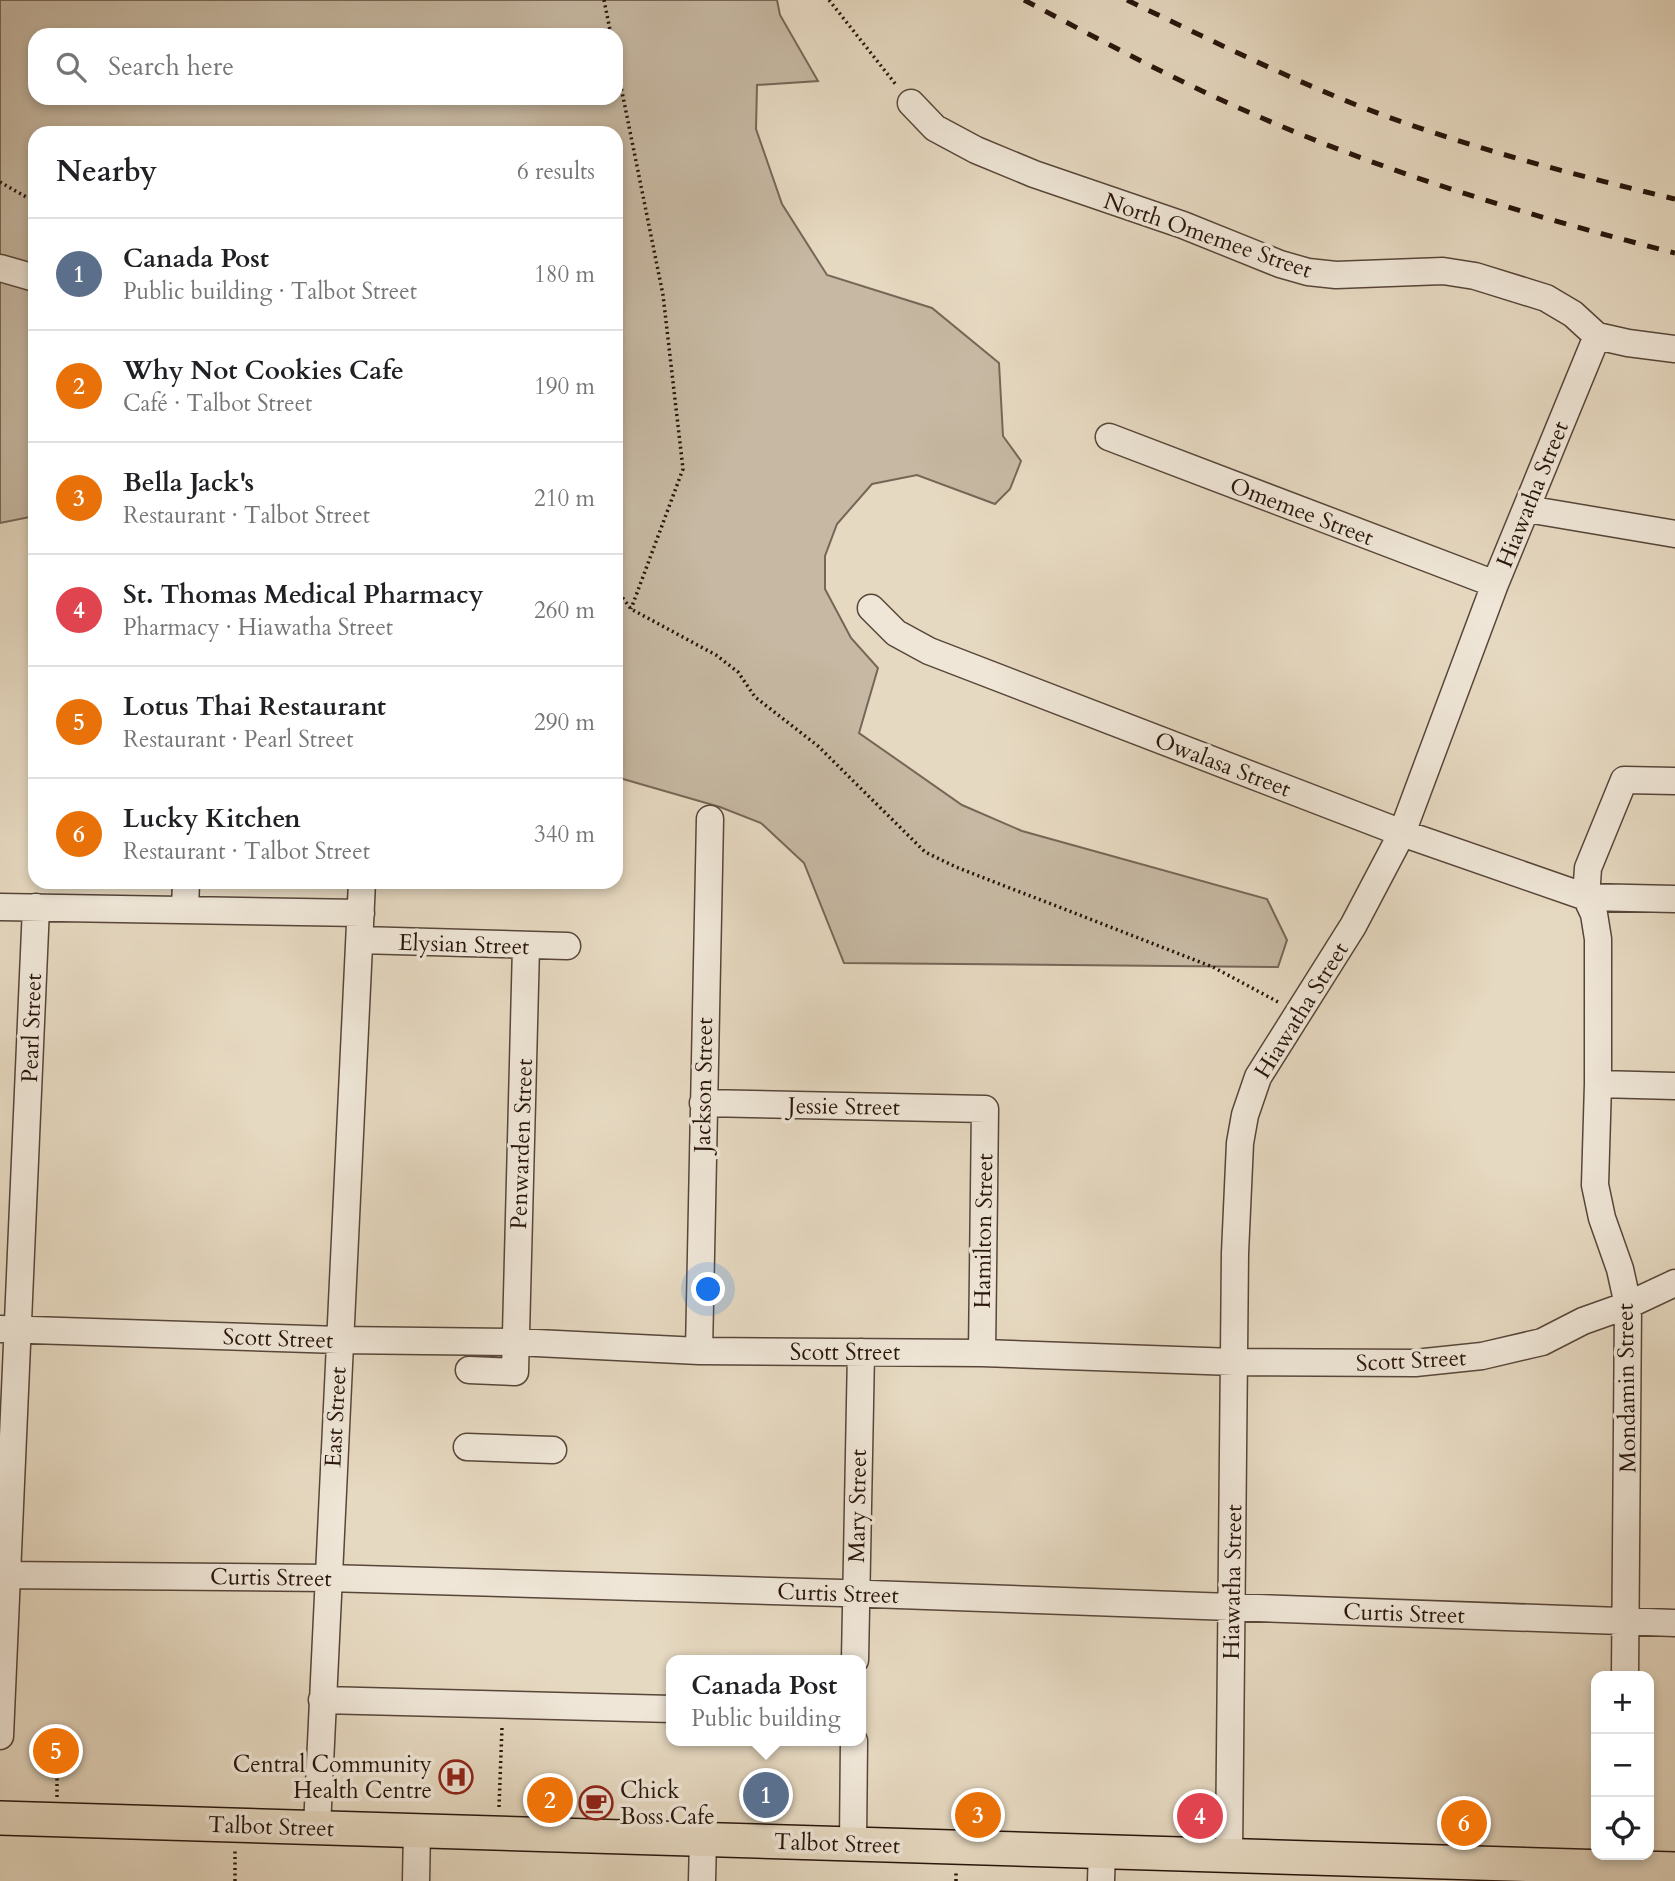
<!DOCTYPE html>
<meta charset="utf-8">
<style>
:root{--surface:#fff;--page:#f6f6f6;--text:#202124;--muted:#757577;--line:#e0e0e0;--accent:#0b8043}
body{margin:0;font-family:Cardo,serif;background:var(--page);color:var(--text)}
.controls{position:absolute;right:21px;bottom:21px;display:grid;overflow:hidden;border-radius:14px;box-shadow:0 4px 10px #0003}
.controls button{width:63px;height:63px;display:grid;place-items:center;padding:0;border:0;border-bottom:2px solid var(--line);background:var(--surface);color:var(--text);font:35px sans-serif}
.you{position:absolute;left:709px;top:1290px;width:24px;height:24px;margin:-18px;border:5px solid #fff;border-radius:50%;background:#1a73e8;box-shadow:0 0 0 10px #1a73e833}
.badge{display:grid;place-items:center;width:46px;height:46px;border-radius:50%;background:var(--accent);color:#fff;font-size:23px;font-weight:700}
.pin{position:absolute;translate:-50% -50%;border:4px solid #fff;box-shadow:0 2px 7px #0006}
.popup{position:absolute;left:666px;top:1655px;width:200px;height:91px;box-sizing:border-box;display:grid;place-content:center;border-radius:14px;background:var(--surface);filter:drop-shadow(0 2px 5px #0005);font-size:23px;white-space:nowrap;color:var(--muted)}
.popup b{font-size:26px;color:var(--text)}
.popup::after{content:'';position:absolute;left:50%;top:100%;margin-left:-14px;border:14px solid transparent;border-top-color:var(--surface)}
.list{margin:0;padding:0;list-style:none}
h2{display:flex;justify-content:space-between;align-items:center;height:91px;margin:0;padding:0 28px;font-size:30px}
h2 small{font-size:23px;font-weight:400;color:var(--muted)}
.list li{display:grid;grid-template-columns:46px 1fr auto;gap:21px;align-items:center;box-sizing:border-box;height:112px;padding:0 28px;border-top:2px solid var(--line)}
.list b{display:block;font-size:26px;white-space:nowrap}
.list p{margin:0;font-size:23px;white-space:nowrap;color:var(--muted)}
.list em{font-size:23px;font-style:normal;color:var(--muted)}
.icon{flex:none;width:38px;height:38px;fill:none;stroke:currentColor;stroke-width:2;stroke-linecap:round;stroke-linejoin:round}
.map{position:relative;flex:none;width:1675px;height:1881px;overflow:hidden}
.search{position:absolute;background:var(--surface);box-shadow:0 4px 10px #0003;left:28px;top:28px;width:595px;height:77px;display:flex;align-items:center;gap:18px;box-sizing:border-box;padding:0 24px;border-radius:21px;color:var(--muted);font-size:26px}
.panel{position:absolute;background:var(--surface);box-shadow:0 4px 10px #0003;left:28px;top:126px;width:595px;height:763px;border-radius:21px}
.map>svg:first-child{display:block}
.green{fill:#c6b8a2;stroke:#776657;stroke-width:2;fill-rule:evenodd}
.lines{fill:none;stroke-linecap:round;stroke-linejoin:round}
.minor-casing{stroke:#584639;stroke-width:29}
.major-casing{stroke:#28150c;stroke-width:36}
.path{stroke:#28150c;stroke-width:3.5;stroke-dasharray:2 3.5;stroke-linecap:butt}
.minor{stroke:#efe6d7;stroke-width:26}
.major{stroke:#e6d9c1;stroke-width:33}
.rail{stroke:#28150c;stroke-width:5;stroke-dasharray:12 12;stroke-linecap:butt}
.labels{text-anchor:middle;stroke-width:7;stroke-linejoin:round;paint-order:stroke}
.street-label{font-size:23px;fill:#28150c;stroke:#efe6d7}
.poi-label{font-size:23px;fill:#28150c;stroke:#efe6d7;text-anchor:end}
</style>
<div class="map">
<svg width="1675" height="1881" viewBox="0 0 1675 1881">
<rect width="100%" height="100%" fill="#e6d9c1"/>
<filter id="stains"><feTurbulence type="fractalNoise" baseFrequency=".00286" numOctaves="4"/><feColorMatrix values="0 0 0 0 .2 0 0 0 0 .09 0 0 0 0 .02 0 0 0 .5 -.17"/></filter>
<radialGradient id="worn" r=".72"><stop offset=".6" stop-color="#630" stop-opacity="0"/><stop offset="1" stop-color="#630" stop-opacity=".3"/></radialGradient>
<path class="green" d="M0,0H777L780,15L818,81L757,85L756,129L782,204L827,275L932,308L999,363L1003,436L1021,461L1010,489L995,504L917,475L872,484L837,524L825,556V589L851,638L878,668L859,733L962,805L1022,831L1267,899L1287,940L1278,967L844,963L804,863L761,823L720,807L616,777V133H35V516L0,523ZM35,35H616V98H35Z"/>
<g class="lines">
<defs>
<path id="minor" d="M911,103L935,128L976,150L1034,174L1183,225L1280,264L1308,272L1336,275L1443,271L1475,276L1546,298L1573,314L1597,336
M0,268L35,278
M1597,336L1628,343L1675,349
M1109,437L1495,584
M1527,509L1675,534
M871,608L896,633L929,651L1402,833L1586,897L1675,899
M0,907L361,913
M185,909L186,882
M360,940L567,946
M1598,1084L1675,1086
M703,1103L985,1109L982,1353
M0,1329L339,1340L516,1342L699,1351L982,1353L1234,1362L1415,1363L1482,1356L1542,1342L1583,1321L1628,1305L1675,1283
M699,1351L710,819
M469,1370L515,1372L526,947
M467,1447L553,1450
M0,1575L327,1578L842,1593L1675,1623
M855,1660L861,1352
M1625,1676L1628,1305L1620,1269L1602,1218L1595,1185L1598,1084V939L1594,914L1586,897L1588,868L1624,780L1675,781
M322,1700L672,1709
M0,1736L36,907
M317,1827L362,882
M853,1843L854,1741
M1229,1854L1235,1253L1240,1143L1245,1115L1258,1077L1353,926L1402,833L1495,584L1597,336
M416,1881L417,1830
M702,1881L703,1839
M1101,1881L1102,1851"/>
<path id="major" d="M0,1818L1675,1869"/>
</defs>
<use href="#minor" class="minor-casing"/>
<use href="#major" class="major-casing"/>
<path class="path" d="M604,0L611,35
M829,0L897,86
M616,62L663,295L683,469L631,609
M0,182L35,202
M616,589L631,609L716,655L738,672L755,697L818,746L925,852L956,867L1213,967L1280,1003
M57,1797V1767
M499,1807L502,1727
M235,1881V1848
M956,1881V1873"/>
<use href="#minor" class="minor"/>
<use href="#major" class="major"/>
<path class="rail" d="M1024,0C1102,41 1180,83 1262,118C1395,176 1534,217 1675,253
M1127,0C1202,36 1277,73 1354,104C1458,145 1567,173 1675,199"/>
</g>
<defs>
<symbol id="hospital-ring" viewBox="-11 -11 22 22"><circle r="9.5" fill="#efe6d7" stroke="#8f2418" stroke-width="1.5"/><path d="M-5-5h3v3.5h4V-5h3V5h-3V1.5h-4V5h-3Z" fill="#8f2418"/></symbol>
<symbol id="cafe-ring" viewBox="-11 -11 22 22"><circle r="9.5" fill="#efe6d7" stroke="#8f2418" stroke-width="1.5"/><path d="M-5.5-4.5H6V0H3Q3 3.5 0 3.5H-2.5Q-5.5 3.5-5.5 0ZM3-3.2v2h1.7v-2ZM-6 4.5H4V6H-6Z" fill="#8f2418"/></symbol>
</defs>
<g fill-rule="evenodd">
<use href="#hospital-ring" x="437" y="1758" width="38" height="38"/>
<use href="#cafe-ring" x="577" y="1784" width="38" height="38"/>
</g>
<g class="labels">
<g class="street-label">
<text transform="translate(1208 235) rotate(19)" y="8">North Omemee Street</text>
<text transform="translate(1532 494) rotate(-68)" y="8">Hiawatha Street</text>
<text transform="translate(1302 511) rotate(21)" y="8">Omemee Street</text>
<text transform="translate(1223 764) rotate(21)" y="8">Owalasa Street</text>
<text transform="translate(464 944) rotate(2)" y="8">Elysian Street</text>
<text transform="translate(1301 1010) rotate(-58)" y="8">Hiawatha Street</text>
<text transform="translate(31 1028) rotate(-88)" y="8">Pearl Street</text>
<text transform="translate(703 1085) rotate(-89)" y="8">Jackson Street</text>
<text transform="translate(844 1106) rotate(1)" y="8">Jessie Street</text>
<text transform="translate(521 1144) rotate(-88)" y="8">Penwarden Street</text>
<text transform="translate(983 1231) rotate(-89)" y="8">Hamilton Street</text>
<text transform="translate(278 1338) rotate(2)" y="8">Scott Street</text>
<text x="845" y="1360">Scott Street</text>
<text transform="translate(1411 1360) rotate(-3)" y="8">Scott Street</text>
<text transform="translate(1626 1388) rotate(-91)" y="8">Mondamin Street</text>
<text transform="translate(335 1417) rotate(-87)" y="8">East Street</text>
<text transform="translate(857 1506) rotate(-89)" y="8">Mary Street</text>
<text transform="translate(271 1577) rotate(1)" y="8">Curtis Street</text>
<text transform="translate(1232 1582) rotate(-89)" y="8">Hiawatha Street</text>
<text transform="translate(838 1593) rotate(2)" y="8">Curtis Street</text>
<text transform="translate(1404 1613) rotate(2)" y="8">Curtis Street</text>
<text transform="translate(271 1826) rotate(2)" y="8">Talbot Street</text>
<text transform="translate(837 1843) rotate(2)" y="8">Talbot Street</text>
</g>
<g class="poi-label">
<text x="432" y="1772">Central Community<tspan x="432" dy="26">Health Centre</tspan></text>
<text x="620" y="1798" text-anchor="start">Chick<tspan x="620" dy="26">Boss Cafe</tspan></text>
</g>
</g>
<rect width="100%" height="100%" filter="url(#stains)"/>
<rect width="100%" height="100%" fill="url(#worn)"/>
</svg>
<div class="controls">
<button>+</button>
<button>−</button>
<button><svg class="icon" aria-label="locate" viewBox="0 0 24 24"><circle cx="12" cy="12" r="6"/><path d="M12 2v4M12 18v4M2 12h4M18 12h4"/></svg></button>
</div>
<div class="you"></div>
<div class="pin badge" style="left:766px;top:1795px;background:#5c6f8a">1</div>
<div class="popup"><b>Canada Post</b>Public building</div>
<div class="pin badge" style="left:550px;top:1800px;background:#e8710a">2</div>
<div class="pin badge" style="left:978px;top:1815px;background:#e8710a">3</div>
<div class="pin badge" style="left:1200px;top:1816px;background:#e0444e">4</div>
<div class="pin badge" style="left:56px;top:1751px;background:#e8710a">5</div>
<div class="pin badge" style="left:1464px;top:1823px;background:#e8710a">6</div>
<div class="search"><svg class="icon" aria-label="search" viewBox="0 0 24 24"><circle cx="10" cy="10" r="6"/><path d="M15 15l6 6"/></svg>Search here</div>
<section class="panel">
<h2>Nearby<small>6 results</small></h2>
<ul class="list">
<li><span class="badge" style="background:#5c6f8a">1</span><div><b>Canada Post</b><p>Public building · Talbot Street</p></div><em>180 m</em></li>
<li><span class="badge" style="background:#e8710a">2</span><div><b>Why Not Cookies Cafe</b><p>Café · Talbot Street</p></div><em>190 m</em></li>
<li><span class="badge" style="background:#e8710a">3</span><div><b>Bella Jack's</b><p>Restaurant · Talbot Street</p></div><em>210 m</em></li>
<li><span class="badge" style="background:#e0444e">4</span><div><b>St. Thomas Medical Pharmacy</b><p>Pharmacy · Hiawatha Street</p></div><em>260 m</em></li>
<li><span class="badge" style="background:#e8710a">5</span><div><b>Lotus Thai Restaurant</b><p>Restaurant · Pearl Street</p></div><em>290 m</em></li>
<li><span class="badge" style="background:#e8710a">6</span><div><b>Lucky Kitchen</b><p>Restaurant · Talbot Street</p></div><em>340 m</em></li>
</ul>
</section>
</div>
